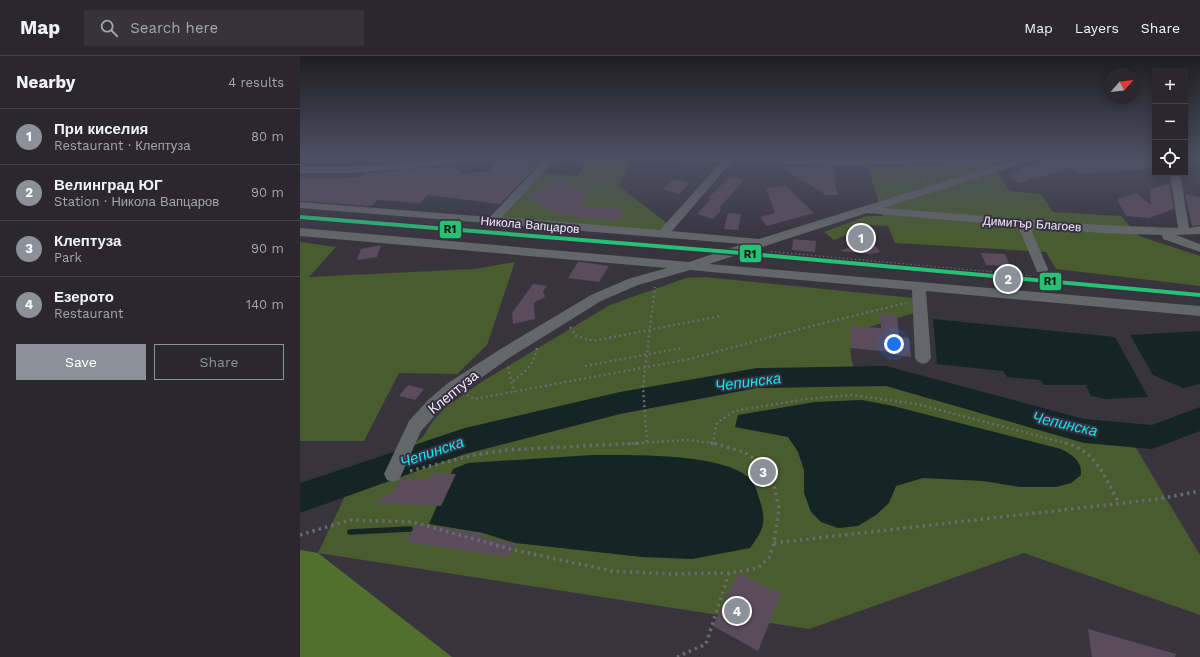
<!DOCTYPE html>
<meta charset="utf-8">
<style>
:root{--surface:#2a272e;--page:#36333a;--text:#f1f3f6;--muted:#a5a5aa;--line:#46444a;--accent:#8c9099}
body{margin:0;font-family:"Work Sans",sans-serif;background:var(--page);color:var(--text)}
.controls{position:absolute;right:12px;top:12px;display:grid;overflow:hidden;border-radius:0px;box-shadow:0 2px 10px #0003}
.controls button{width:36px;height:36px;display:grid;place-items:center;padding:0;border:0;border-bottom:1px solid var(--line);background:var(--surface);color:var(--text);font:20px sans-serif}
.compass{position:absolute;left:804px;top:12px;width:36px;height:36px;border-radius:50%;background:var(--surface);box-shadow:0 2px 10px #0003;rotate:62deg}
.you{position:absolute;left:594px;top:288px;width:14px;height:14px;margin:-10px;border:3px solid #fff;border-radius:50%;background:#1a73e8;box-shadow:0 0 0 6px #1a73e833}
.badge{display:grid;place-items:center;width:26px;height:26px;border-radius:50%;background:var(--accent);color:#fff;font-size:13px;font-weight:700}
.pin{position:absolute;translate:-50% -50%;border:2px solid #fff;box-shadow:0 1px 4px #0006}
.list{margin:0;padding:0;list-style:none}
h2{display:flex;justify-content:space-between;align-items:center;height:52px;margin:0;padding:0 16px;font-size:17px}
h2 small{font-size:13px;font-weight:400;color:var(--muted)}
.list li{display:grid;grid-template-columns:26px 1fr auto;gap:12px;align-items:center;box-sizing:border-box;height:56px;padding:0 16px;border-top:1px solid var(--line)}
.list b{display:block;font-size:15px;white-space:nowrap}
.list p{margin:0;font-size:13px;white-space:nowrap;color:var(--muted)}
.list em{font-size:13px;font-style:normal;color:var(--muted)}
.actions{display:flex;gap:8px;padding:12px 16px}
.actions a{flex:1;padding:9px 0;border:1px solid var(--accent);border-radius:0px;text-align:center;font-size:14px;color:var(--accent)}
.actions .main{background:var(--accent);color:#fff}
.icon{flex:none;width:22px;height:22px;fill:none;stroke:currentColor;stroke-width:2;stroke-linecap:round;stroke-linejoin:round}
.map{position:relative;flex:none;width:900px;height:601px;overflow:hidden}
header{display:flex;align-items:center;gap:24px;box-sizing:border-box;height:56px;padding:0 20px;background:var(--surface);border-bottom:1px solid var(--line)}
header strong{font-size:19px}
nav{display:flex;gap:22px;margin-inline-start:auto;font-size:14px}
.search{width:280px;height:36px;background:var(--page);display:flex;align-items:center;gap:10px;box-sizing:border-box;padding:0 14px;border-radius:0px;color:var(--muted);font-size:15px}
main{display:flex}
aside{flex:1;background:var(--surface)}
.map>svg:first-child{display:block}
.green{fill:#485c2e}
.forest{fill:#536f2d}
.water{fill:#152425}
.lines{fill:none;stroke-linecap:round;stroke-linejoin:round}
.stream{stroke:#152425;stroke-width:5.5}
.river{fill:#152425;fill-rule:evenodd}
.building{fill:#5a4c5b}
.path-far2{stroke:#6a6b6f;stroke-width:2;stroke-dasharray:1.5 2.5;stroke-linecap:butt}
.path-far1{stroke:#6a6b6f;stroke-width:2.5;stroke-dasharray:2 3;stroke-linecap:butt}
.path{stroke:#6a6b6f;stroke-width:3.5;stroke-dasharray:2.5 4;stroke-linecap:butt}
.minor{fill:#646769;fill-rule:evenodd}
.rail-1-casing{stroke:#373042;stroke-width:3}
.rail-1{fill:#26c172;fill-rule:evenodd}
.labels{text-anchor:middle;stroke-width:4;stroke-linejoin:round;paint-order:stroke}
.far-street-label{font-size:12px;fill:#f2edf9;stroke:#373042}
.street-label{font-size:14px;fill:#f2edf9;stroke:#373042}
.water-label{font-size:15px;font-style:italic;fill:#11e8ed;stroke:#373042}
.line-badge{stroke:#373042;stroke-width:1.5}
.pale-badge-label{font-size:11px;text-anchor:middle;font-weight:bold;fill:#111}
</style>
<header>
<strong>Map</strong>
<div class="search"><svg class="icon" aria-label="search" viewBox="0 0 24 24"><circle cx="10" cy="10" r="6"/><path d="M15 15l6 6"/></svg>Search here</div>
<nav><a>Map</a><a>Layers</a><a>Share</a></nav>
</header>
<main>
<aside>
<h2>Nearby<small>4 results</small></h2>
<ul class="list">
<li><span class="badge">1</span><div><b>При киселия</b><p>Restaurant · Клептуза</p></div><em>80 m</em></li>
<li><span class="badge">2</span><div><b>Велинград ЮГ</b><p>Station · Никола Вапцаров</p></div><em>90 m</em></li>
<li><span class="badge">3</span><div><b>Клептуза</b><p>Park</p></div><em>90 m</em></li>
<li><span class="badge">4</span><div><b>Езерото</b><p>Restaurant</p></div><em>140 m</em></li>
</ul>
<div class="actions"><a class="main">Save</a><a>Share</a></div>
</aside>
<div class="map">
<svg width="900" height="601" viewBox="0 0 900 601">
<rect width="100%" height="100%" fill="#38343e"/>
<path class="green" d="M290,102L331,105L319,130L368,168L357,176L200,162L240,117L277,120Z
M691,107L710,135L741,138L753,156L821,160L839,180L900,200V230L756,213L746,196L595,187L588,170L571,169L534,184L524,176L567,160H583L568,111Z
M0,186L36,191L9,221L174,213L215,206L187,289L157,318L99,317L64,385H0Z
M405,221L613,242L614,257L553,276C548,297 551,308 561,328L590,329L652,348L836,392L900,499V559L724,497L509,573L18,497L45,440L123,381L132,366L147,350L183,325L310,249L386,222Z"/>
<path class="forest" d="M0,494L18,497L152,601H0Z"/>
<path class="water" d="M633,263L815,281L848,341L806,343L791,340L786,329H744L740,324L707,321L703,315L637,308Z
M900,275V328L883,332L853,319L830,279Z
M562,344L593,350L761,393C772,399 782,404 781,419L771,427L756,431H720L683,425L623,422L596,430L589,447L576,459L558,470L538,472L521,466L511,456L504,437V414L498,396L488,381L435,371L438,359L515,346Z
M292,399C327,399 429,396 452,425C456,430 458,439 460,445C467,467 463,474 450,492L392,503L342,501L215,487L183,477L129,468L153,413L168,407Z"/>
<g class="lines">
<path class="stream" d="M50,476L110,473"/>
<path class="river" d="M586,310L784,363L852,369L900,351V375L852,393L784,387L586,330L457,332L320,358L165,398L0,457V427L165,372L320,336L457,312Z"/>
</g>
<path class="building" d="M72,101H156L68,108Z
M843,101H855V112L778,118L770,111L735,123L732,122L719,127L707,119L732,108L775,105L776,107Z
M225,105L236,111L200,148L128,139L120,147L78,144L71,150L0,145V122H46L61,121L63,117L156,110V113L161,112L159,118L190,115L192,108Z
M479,110L534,111L535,128L538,139H526Z
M431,120L444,124L419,152L422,153L413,163L397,158L411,143L408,142Z
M374,123L390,127L379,138L363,133Z
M260,124L287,139L281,150L322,153L319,165L258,159L228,141Z
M869,128L874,153L849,162L826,160L817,143L837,137L851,149L850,133Z
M486,130L514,157L467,170L460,161L475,157L466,132Z
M885,138L900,141V169L892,170Z
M428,157L441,158L438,174L424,173Z
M564,175L580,196L569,198L540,195L556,189L548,179Z
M493,183L516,185L515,196L492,194Z
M81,189L77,201L57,204L61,193Z
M681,197L705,198L710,210L686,209Z
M278,206H281L309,210L299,226L268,222Z
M233,228L247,230L243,235L245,241L234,247L235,263L213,268L212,257Z
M580,258L597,260L599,281L609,282L611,301L590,298V296L550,292V270L581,272Z
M108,329L124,333L115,344L99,340Z
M131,417L156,418L141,450L73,447L94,435L102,422L128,423Z
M116,468L183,477L181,482L215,487L209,501L106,486Z
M438,517L481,538L458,595L413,570Z
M788,573L876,598L875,601H792Z"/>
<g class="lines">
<path class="path-far2" d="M620,113L624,126
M471,196L731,220"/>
<path class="path-far1" d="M270,271L276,280L293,285L420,260
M285,310L382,292
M208,311L214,336
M213,325C226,316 234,308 237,292
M167,339L174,343L390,303L496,274L606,247
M347,386L343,331L355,231
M413,387L415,388
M322,388L388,384L413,387L417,367L434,355L506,343L551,339L617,348L769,388"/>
<path class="path" d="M410,387H413
M765,387C797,395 804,421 819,447
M110,415L174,399L207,394L340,387
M0,479L50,464L113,466L210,493L312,515L371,518L429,517L458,512L469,502L474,487L479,452L473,426L463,409L444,396L413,387
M474,487L858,443L900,435
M377,601L406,588L429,517"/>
<path class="minor" d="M177,101H220L215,104L49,117H0V111H49Z
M247,101H257L202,161L360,174L421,106L371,104L366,101H450L531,104L624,101H738L737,103L583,152L801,169L878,172L870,117H880L889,172L900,170V178L876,179L900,188V196L863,183L862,179L801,177L730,171L748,213L747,216H737L736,213L718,170L567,157L409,208L900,250V260L626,235L631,302L628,306L623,308L618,306L615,302L612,234L390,214L338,229L301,245L209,302L160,337L140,354L121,375L99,424L93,426L87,424L84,418L109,365L128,344L148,327L199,294L291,239L328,223L367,212L0,180V172L389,206L443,188L196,168L191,169L186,167L0,152V146L190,161ZM713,104L459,183L372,175L427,111L436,106L531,110Z"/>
<defs>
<path id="rail-1" d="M0,159L430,194L900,237V241L430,198L0,163Z"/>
</defs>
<use href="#rail-1" class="rail-1-casing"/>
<use href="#rail-1" class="rail-1"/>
</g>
<linearGradient id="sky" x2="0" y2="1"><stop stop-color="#1f1d22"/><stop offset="0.55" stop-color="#4d5063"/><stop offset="1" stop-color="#4d5063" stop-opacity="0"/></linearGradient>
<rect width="900" height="185" fill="url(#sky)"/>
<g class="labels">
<g class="far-street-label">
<text transform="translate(732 168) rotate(4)" y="4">Димитър Благоев</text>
<text transform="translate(230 169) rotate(5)" y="4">Никола Вапцаров</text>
</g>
<g class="street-label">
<text transform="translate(153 336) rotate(-39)" y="5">Клептуза</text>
</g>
<g class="water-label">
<text transform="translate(448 326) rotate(-7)" y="5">Чепинска</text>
<text transform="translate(765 368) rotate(13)" y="5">Чепинска</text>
<text transform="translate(132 396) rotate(-19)" y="5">Чепинска</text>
</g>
</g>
<g class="line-badge">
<rect x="139" y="164" width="23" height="19" rx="4" fill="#26c172"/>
<rect x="439" y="188" width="23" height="19" rx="4" fill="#26c172"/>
<rect x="739" y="216" width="23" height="19" rx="4" fill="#26c172"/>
</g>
<g class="pale-badge-label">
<text x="150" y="177">R1</text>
<text x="450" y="202">R1</text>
<text x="750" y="229">R1</text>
</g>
</svg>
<div class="controls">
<button>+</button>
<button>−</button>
<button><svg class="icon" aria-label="locate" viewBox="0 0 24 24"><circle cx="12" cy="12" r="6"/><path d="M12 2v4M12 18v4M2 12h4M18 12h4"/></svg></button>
</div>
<svg class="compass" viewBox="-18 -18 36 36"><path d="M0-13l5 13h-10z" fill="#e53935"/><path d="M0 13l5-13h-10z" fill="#a5a5aa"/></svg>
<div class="you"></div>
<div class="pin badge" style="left:561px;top:182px">1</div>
<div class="pin badge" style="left:708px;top:223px">2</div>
<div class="pin badge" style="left:463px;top:416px">3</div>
<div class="pin badge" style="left:437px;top:555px">4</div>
</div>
</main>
